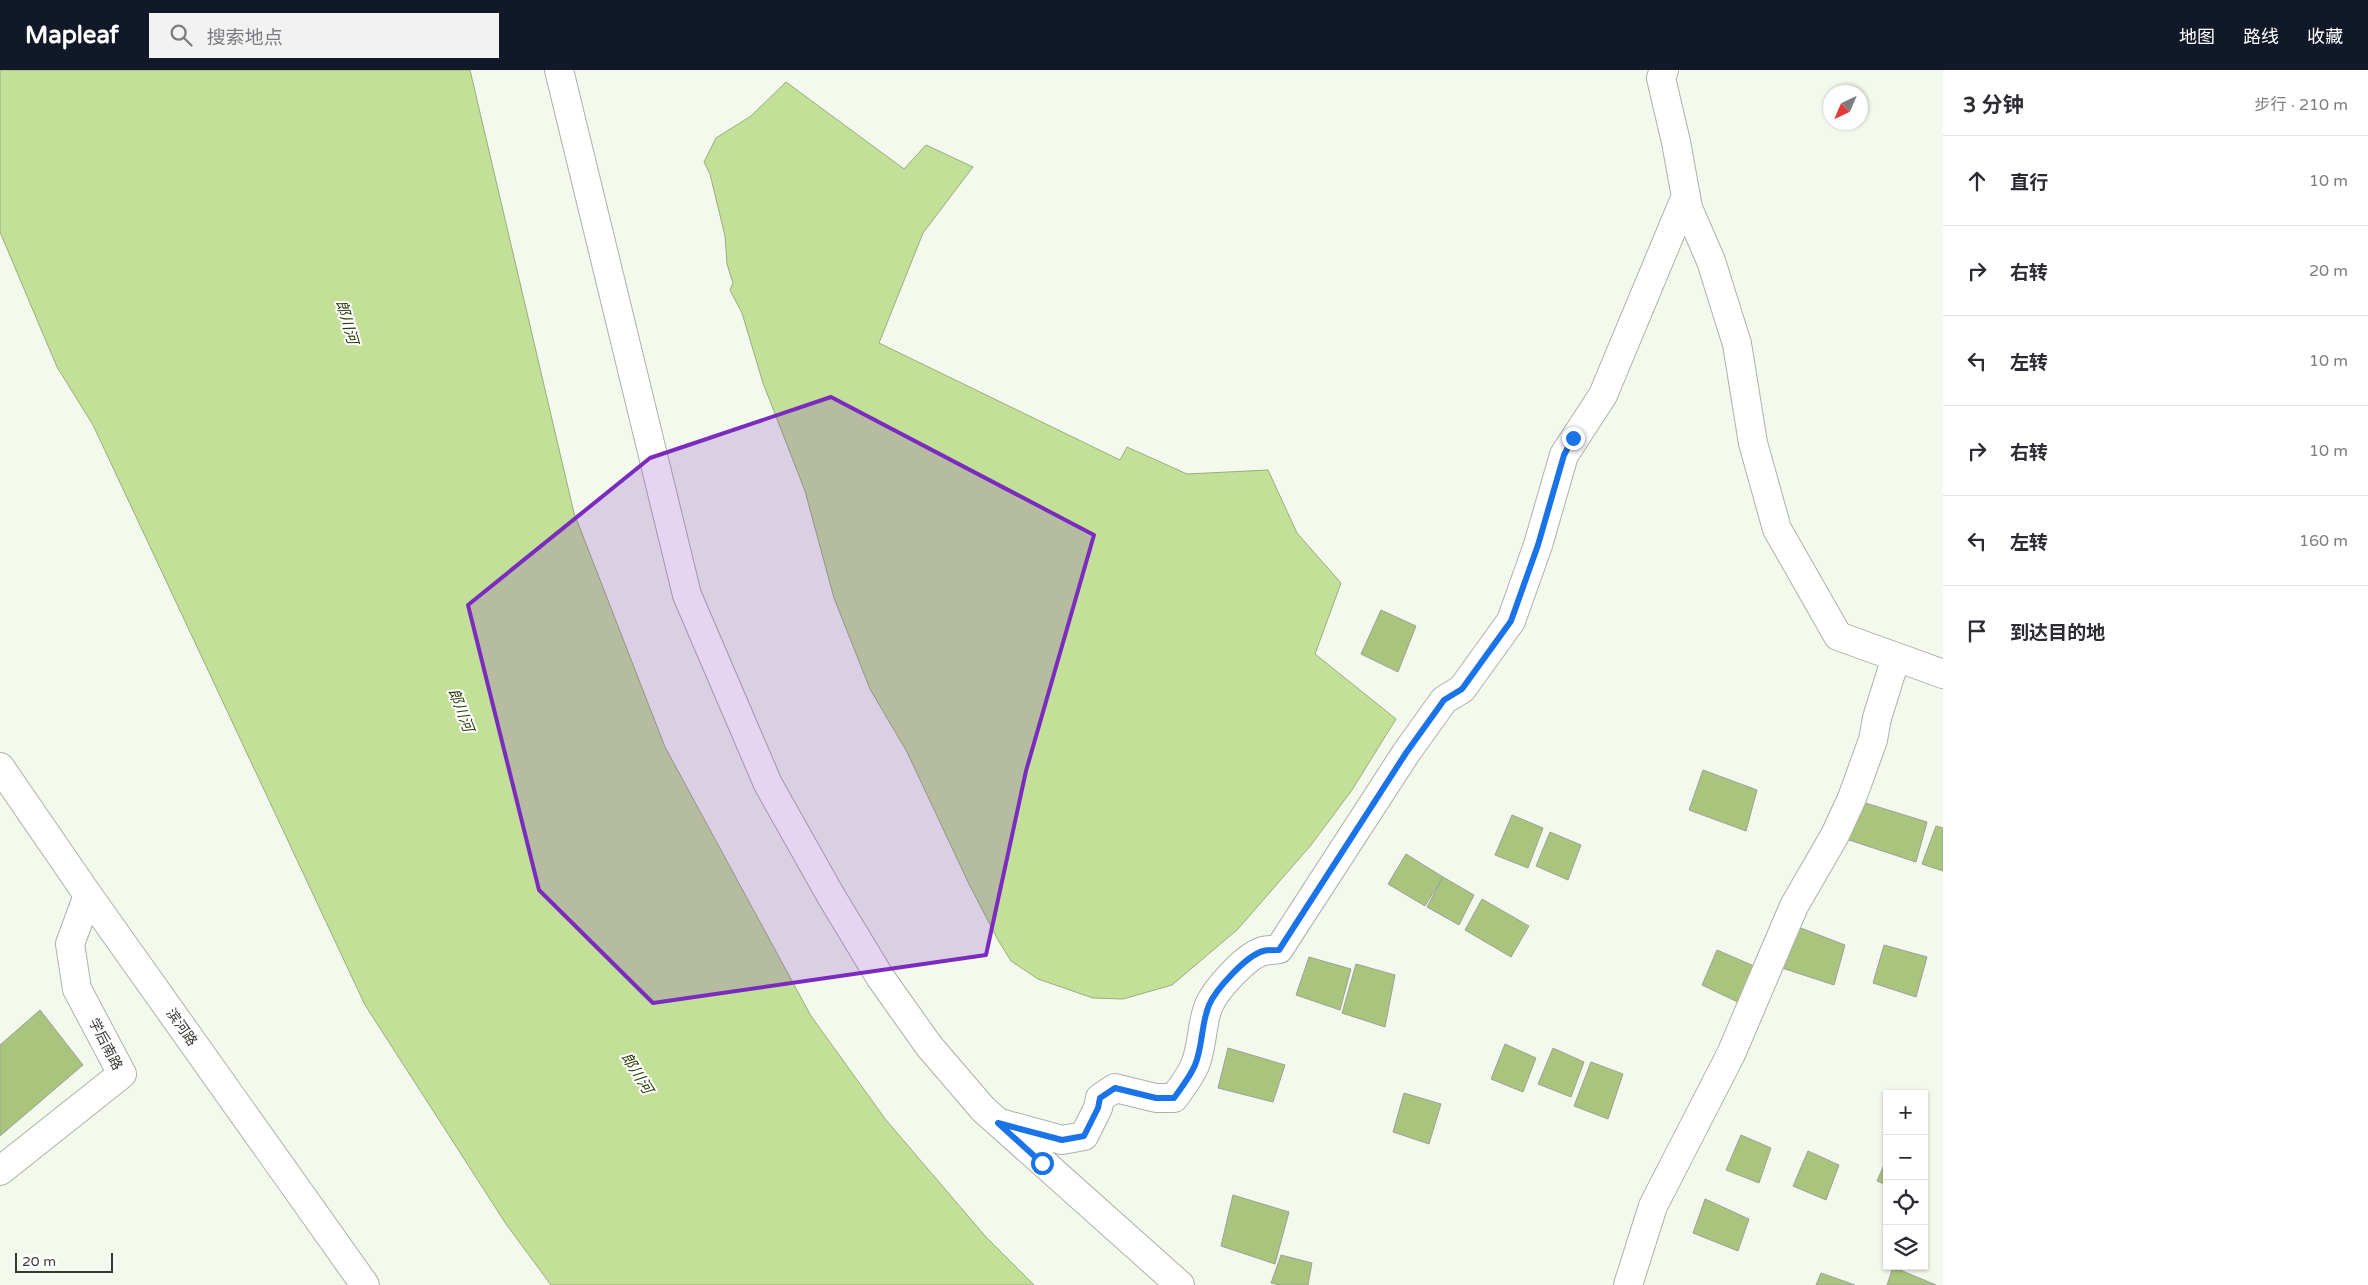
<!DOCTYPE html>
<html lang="zh">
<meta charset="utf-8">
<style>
:root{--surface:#fff;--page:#f2f2f3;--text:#2b2b33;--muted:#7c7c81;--line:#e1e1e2;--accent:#111827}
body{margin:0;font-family:"Varela Round","Noto Sans SC",sans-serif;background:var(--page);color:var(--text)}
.controls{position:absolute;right:15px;bottom:15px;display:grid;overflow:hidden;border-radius:0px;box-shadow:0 1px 4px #0004}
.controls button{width:45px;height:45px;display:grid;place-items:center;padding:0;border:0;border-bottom:1px solid var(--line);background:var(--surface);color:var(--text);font:25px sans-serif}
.compass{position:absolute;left:1823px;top:15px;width:45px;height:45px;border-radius:50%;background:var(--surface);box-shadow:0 1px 4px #0004;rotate:224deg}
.scale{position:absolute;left:15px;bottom:12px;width:98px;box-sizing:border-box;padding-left:5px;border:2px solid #373934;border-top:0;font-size:14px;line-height:18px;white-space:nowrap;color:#373934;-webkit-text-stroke:4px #fff;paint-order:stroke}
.stop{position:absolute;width:15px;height:15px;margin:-11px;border:4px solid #1a73e8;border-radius:50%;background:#fff}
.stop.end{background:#1a73e8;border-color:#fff;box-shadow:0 1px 5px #0008}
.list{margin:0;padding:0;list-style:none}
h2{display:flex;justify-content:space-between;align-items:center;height:65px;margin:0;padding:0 20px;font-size:21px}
h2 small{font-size:16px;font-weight:400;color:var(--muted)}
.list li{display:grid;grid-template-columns:32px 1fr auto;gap:15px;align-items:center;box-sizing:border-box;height:90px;padding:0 20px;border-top:1px solid var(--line)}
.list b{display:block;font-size:19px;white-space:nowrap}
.list em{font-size:16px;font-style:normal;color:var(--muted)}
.icon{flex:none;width:28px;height:28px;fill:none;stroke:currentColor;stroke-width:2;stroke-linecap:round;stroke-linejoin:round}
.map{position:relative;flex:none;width:1943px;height:1215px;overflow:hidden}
header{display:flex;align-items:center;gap:30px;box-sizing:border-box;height:70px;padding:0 25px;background:var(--accent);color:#fff}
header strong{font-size:24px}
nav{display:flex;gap:28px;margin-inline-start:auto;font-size:18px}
.search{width:350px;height:45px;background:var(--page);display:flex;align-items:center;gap:12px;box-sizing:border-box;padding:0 18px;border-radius:0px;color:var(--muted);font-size:19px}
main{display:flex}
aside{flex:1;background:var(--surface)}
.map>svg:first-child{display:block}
.water{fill:#c3e098;stroke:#99ae7a}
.building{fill:#a8c47d;stroke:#9da297}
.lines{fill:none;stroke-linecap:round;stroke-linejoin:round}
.street-casing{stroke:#adb1a6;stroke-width:30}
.secondary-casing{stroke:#adb1a6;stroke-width:30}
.street{stroke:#fff;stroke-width:28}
.secondary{stroke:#fff;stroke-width:28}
.route{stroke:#1a73e8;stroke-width:6}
.marked{fill:#7b2cbf;fill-opacity:0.2;stroke:#7b2cbf;stroke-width:4;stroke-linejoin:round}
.labels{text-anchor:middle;stroke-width:4;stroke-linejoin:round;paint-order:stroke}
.street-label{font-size:14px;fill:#373934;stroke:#fff}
.water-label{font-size:15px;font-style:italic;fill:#2d3e08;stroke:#fff}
</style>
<header>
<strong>Mapleaf</strong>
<div class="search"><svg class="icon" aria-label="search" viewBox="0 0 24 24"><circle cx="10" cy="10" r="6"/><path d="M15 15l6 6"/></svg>搜索地点</div>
<nav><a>地图</a><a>路线</a><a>收藏</a></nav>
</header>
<main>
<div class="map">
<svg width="1943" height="1215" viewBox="0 0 1943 1215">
<rect width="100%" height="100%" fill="#f3f9ed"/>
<path class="water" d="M0,0H470L574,443L665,677L811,946L886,1050L986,1167L1034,1215H551L506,1154L365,935L93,355L57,297L0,162Z
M786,12L904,99L926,75L973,97L923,163L879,273L1120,390L1127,377L1187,404L1268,400L1297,463L1341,513L1315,584L1396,649L1352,720L1311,775L1238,859L1172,915L1123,929L1093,928L1038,909L1011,891L998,870L969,814L907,682L870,619L834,528L805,421L763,313L742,243L730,220L733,213L727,194L725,166L710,104L704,92L716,68L751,46Z"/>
<path class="building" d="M1381,540L1416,556L1398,602L1361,584Z
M1703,700L1757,720L1746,761L1689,740Z
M1859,731L1927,752L1916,792L1846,769Z
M1512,745L1543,758L1528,798L1495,785Z
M1936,756L1943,758V801L1922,794Z
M1550,762L1581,775L1568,810L1536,796Z
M1406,784L1443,807L1425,836L1388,814Z
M1443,807L1474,825L1459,855L1427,837Z
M1482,829L1529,856L1511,887L1465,860Z
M1793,855L1845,875L1834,915L1779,897Z
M1884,875L1927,887L1916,927L1873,913Z
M1717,880L1761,899L1746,936L1702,915Z
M1309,887L1351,899L1340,940L1296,925Z
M1356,894L1395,905L1385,957L1342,943Z
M40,940L83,995L0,1066V975Z
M1505,974L1536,988L1523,1022L1491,1009Z
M1228,978L1285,995L1273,1032L1218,1018Z
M1553,978L1584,992L1571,1027L1538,1014Z
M1591,992L1623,1004L1608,1049L1574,1036Z
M1404,1023L1441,1034L1429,1074L1393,1062Z
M1741,1065L1771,1078L1759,1113L1726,1100Z
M1808,1081L1839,1095L1826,1130L1793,1116Z
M1887,1088V1115L1877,1111Z
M1233,1125L1289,1142L1275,1194L1221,1176Z
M1705,1129L1749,1149L1738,1181L1693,1163Z
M1281,1185L1312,1193L1308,1215H1280L1271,1213Z
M1893,1197L1936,1215H1887Z
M1821,1203L1855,1215H1816Z"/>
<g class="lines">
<defs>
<path id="street" d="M559,0L687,525L768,714L831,826L880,907L929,976L983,1039L1180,1215
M1664,0L1661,8L1676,72L1688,138L1711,191L1737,274L1753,373L1777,459L1838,566L1943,604
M1000,1053L1062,1070L1084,1066L1098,1038L1100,1028L1115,1018L1156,1028H1174C1181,1018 1190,1007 1195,995C1203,976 1201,954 1209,935C1216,919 1246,886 1263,881C1268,880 1274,880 1279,879L1406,683L1444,630L1462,619L1511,551L1538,475L1564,385L1603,325L1686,126
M1628,1215L1653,1136L1731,984L1794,836L1835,765L1852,728L1873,670L1877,648L1896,587"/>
<path id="secondary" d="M0,697L88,825L365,1215
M0,1101L122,1004L77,919L70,874L88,825"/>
</defs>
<use href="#street" class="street-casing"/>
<use href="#secondary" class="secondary-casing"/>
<use href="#street" class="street"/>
<use href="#secondary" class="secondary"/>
</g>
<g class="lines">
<path class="route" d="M1042,1093L998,1053L1062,1070L1084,1066L1098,1038L1100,1028L1115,1018L1156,1028H1174C1181,1018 1190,1007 1195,995C1203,976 1201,954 1209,935C1216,919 1246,886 1263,881C1268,880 1274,880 1279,880L1406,683L1444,630L1462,619L1511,551L1538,475L1564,385L1573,368"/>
</g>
<path class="marked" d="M831,327L1094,465L1026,701L986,885L653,933L539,820L468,535L650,388Z"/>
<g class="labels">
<g class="street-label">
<text transform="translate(182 957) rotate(55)" y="5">滨河路</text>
<text transform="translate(106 974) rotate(63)" y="5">学后南路</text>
</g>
<g class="water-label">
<text transform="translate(347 252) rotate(74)" y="5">郎川河</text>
<text transform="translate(461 640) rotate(69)" y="5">郎川河</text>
<text transform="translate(637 1003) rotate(58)" y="5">郎川河</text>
</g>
</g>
</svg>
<div class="controls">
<button>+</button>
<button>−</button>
<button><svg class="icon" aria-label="locate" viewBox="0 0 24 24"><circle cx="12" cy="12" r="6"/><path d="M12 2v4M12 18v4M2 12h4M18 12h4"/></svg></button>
<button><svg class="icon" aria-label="layers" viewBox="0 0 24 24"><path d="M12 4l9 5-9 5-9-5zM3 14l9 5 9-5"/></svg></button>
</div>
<svg class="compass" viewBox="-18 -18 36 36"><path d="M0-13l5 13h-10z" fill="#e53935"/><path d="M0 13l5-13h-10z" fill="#7c7c81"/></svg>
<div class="scale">20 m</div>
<div class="stop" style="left:1042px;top:1093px"></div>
<div class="stop end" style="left:1573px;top:368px"></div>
</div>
<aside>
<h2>3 分钟<small>步行 · 210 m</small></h2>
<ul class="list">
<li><svg class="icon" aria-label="ahead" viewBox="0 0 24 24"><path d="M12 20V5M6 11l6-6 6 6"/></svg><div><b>直行</b></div><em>10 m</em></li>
<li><svg class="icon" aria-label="right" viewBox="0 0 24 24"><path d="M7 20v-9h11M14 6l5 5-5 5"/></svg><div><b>右转</b></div><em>20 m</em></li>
<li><svg class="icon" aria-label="left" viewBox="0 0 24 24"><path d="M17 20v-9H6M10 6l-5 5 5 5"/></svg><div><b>左转</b></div><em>10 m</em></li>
<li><svg class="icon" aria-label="right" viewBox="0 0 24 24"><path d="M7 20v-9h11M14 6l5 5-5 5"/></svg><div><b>右转</b></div><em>10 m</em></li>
<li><svg class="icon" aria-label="left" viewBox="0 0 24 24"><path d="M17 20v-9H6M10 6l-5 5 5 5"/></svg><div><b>左转</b></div><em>160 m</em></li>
<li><svg class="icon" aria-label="arrive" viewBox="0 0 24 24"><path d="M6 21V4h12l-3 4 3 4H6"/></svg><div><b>到达目的地</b></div></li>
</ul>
</aside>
</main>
